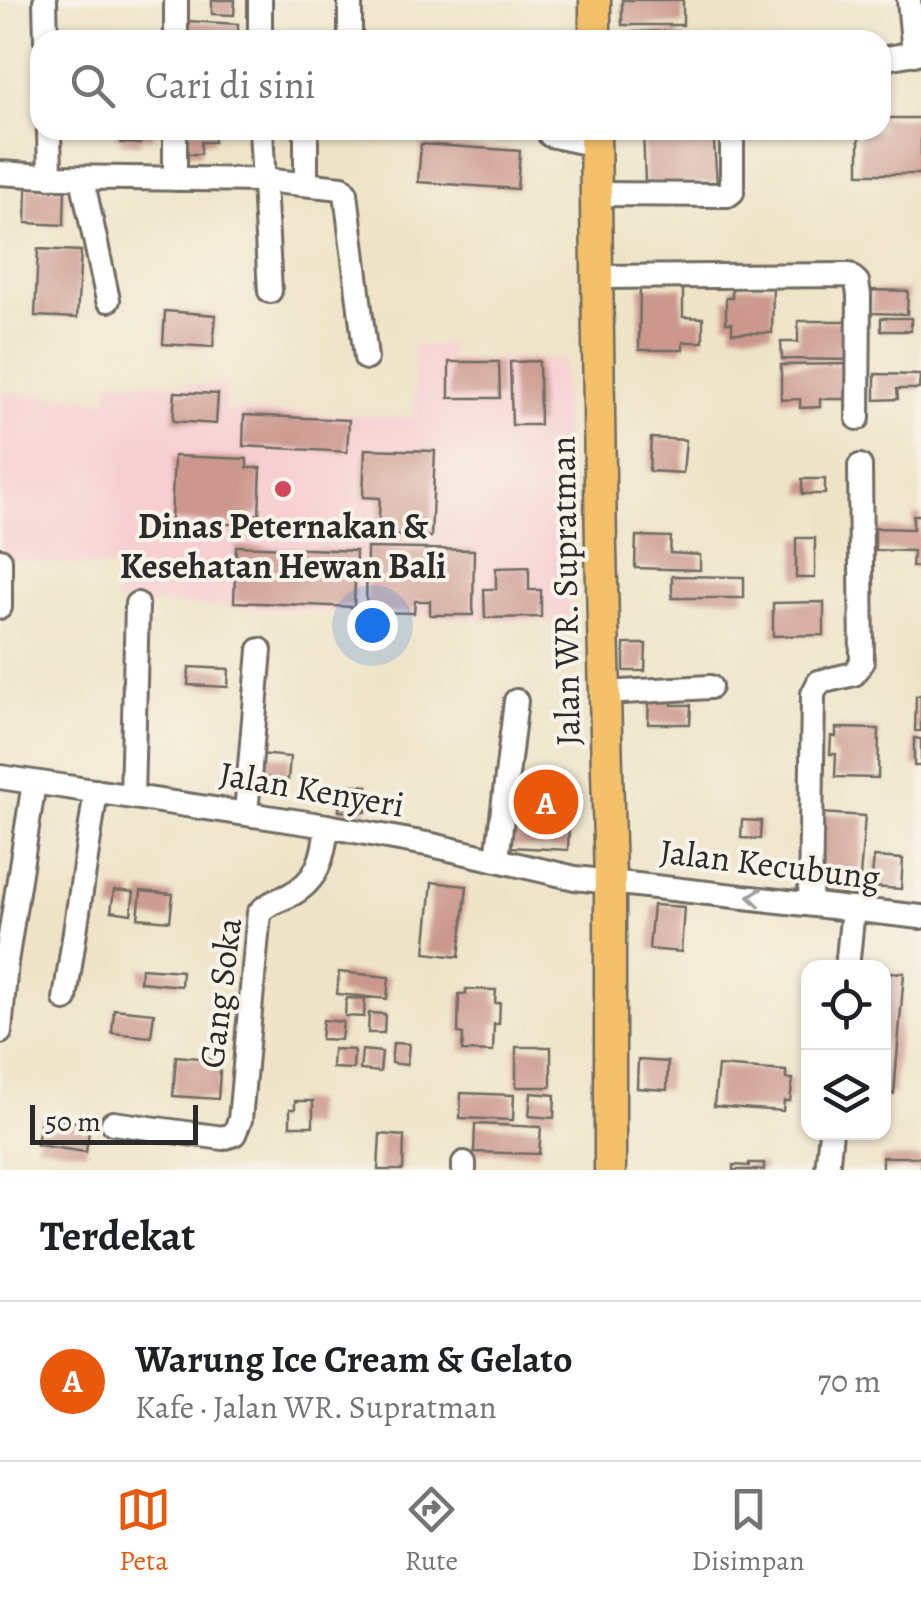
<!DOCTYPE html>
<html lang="id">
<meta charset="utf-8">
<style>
:root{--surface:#fff;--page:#f2f2f2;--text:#202124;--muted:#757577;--line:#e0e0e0;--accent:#ea580c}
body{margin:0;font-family:Alegreya,serif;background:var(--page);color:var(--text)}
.controls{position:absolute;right:30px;bottom:30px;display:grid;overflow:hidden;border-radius:20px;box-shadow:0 2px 8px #0004}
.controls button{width:90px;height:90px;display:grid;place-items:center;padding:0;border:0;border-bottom:2px solid var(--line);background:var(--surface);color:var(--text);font:50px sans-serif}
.scale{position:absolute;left:30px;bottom:25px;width:168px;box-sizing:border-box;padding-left:10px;border:5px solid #2b2b2b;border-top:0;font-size:28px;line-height:35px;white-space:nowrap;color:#2b2b2b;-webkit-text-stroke:8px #f7f3e8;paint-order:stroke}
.you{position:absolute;left:372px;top:625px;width:35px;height:35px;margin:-25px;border:8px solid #fff;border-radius:50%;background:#1a73e8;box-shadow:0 0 0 15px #1a73e833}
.badge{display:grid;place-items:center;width:65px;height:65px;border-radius:50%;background:var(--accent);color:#fff;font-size:32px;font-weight:700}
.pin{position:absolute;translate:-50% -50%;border:5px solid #fff;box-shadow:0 2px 10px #0006}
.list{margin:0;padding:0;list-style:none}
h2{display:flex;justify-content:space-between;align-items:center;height:130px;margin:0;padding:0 40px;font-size:42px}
h2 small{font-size:32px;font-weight:400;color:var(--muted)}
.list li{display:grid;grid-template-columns:65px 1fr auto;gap:30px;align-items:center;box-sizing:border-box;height:160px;padding:0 40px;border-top:2px solid var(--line)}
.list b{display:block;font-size:38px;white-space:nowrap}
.list p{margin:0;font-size:32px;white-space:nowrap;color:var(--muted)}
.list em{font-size:32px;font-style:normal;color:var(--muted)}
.icon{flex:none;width:55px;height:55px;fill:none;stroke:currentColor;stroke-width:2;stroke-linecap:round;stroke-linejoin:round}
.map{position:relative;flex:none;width:921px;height:1170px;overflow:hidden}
.search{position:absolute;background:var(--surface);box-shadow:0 2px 8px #0004;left:30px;right:30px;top:30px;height:110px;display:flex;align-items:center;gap:25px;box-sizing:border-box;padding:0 35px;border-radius:30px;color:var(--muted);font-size:38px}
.sheet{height:290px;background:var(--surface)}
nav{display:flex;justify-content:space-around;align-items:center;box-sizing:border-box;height:140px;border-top:2px solid var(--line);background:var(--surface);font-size:28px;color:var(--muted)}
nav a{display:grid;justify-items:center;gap:5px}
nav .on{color:var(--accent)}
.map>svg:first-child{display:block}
.built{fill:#f7cfd3}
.building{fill:#cc988e}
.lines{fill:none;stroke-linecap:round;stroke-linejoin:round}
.minor-casing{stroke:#706c62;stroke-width:28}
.major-casing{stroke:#706c62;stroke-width:35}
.minor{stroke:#fff;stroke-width:22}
.major{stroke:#f4c16b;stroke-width:30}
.oneway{stroke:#a0a0a0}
.poi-dot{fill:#d1495b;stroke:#f7f3e8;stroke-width:4}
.labels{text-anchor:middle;stroke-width:8;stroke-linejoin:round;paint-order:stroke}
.poi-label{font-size:35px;font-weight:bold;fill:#2b2b2b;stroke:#f7f3e8}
.street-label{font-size:35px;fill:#2b2b2b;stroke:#f7f3e8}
</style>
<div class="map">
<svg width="921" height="1170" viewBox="0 0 921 1170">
<rect width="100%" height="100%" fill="#f7f3e8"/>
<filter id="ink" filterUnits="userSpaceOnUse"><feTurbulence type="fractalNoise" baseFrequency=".01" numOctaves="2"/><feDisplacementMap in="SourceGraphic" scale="20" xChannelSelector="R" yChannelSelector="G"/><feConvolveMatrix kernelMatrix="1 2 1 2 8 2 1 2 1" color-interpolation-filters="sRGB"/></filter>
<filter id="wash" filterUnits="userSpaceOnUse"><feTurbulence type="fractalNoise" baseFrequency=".0048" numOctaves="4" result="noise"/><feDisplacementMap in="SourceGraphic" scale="40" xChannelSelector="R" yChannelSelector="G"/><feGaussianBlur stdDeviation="2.25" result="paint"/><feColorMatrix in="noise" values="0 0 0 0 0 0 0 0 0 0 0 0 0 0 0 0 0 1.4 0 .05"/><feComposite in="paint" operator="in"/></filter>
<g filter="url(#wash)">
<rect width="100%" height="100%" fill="#efe4c8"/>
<path class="built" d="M451,345L450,360L563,359L569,623L116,602L117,568L0,559V392L108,400L109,380L225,386L224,410L415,418L413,346Z"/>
<g id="blocks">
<path class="building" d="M212,0H235L234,15L212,14Z
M622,0H683V25H622Z
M187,21L238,24V40H186Z
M679,31V40H631V32Z
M881,118H921V174H859V130H881Z
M114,130H153V138H141L140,144L121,143V137H114Z
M187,130H214V142H201V154H186Z
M643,130H713L717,183H645Z
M421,144L520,151L517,189L418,182Z
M27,186L65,188L64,225L26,223Z
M38,249L81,251L77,318L35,316Z
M732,286H773L772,333H732V323H726V298H732Z
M640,287H683V317L703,318V342H683V350H639Z
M872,290L908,291L907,314L871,313Z
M165,311L216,315L213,347L163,344Z
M881,318H911V331H881Z
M798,321H848V360L782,359L781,342H798Z
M539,361L540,425H512L510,362Z
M449,362H499L500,398H449Z
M846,364V399H820V407L800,408V399L781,400V365Z
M875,374L920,375L919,389H897L898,399L875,400Z
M175,392L218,394L216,424L173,421Z
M244,415L349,420L347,452L243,446Z
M651,438L686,440L683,473L649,471Z
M365,449L435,451L431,537L378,535L380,498L363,497Z
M174,456L247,459V468H261L259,515L252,514L251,525L171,521Z
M802,479H825V494H802Z
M913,515H921V567H912L913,551L875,550V528L913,529Z
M636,536L671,537L670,553L700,555V570L635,568Z
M796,538H815V578H796Z
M236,546L356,551L354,607L234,602Z
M367,548L474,550L473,615H430V601H415L414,613L366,612Z
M529,567V590H541V617L485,618L484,589H496V568Z
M672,576L744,577V598H672Z
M824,602V635L773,636V603Z
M624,644H646L645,671H624Z
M189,667L229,669L228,687L188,685Z
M921,695V731H915L916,696Z
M649,697L672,698V705H691L690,724H648Z
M836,728L879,729L878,778L835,777L836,754H830L831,736L836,737Z
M914,738L921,739V766H914Z
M259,754L290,757L288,780L257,777Z
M340,784L368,786L366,812L339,811Z
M531,792L570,794L568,850L510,847L511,819L529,820Z
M821,813L865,816L860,877L816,873Z
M742,820L761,821L760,839L741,838Z
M874,857L903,859L901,889L871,887Z
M432,882L467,886L459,957L425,953Z
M114,890L134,892L131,914L111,911Z
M141,891L173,894L170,921L138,918Z
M653,905L684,907L681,952L649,949Z
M141,968L182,971L181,986L140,982Z
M339,972L389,977L387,999L337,994Z
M884,972L904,973L894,1094L884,1093Z
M466,989L496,990L495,1003H500L499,1024H494L493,1052L462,1051L463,1034L458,1033L459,994H466Z
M346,998L365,999L364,1017L345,1016Z
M114,1009L154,1013L151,1037L112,1033Z
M369,1013L385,1014L384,1033H368Z
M323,1020L343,1022L341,1040L321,1039Z
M393,1043L409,1044L407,1065L391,1063Z
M516,1047H551V1087H516Z
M333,1049L354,1050L353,1069L332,1068Z
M362,1050L382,1052L380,1072L360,1070Z
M176,1056L221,1060L218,1099L173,1096Z
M638,1060L668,1062L667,1090L637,1088Z
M718,1066L786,1071V1079H793L790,1101H784L783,1111L714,1106Z
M461,1093L514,1095L513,1120L460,1118Z
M531,1093L555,1095L554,1118L529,1116Z
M295,1101H313V1126H290V1109H295Z
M41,1117L90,1124L86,1152L37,1145Z
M475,1124L541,1127L539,1154L474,1152Z
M380,1134L404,1136L403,1170H378Z
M882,1157H921V1170H882Z
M749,1163H764V1170H733V1165L749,1166Z"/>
</g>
</g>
<g filter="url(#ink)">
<use href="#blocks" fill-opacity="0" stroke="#706c62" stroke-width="2.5"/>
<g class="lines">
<defs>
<path id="minor" d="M260,0V40
M350,0V40
M909,0L914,54
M45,1L46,40
M176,40V0
M881,59L921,52
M49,130L50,177
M261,130L270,291
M306,130V183
M548,130L550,135L595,145
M0,173L60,177L262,180L342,188L346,193L366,358
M82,178L108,300
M175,179V130
M596,194L728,195L732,192V130
M596,277L849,275L857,282L859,295L858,418
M0,560V607
M605,693L710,687
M0,777L327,826L432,845L575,878L921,917
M132,797L137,604
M246,813L260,650
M497,859L516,701
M810,904L813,694L819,682L854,674L862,662L860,466
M847,968L853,909
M65,999L96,791
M0,1032L6,962L34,783
M113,1123L223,1138L234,1134L240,1120L259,913C268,903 277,901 288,896C318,882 324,856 327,826
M464,1170V1163
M827,1170L831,1132"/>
<path id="major" d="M595,40V0
M595,130L601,548L610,880V1170"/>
</defs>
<use href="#minor" class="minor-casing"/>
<use href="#major" class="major-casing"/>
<use href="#minor" class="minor"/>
<use href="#major" class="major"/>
</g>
<defs><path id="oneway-chevron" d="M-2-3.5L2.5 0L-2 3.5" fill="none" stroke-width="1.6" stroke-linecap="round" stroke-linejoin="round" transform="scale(2.5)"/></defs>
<use class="oneway" href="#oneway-chevron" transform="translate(755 897) rotate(-173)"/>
</g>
<circle class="poi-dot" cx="283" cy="489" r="10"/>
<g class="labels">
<g class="poi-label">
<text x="283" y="538">Dinas Peternakan &amp;<tspan x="283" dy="40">Kesehatan Hewan Bali</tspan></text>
</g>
<g class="street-label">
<text transform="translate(565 591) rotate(-91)" y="12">Jalan WR. Supratman</text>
<text transform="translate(312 789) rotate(10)" y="12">Jalan Kenyeri</text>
<text transform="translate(770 864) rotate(7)" y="12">Jalan Kecubung</text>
<text transform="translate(220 993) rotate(-83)" y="12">Gang Soka</text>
</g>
</g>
</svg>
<div class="controls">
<button><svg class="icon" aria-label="locate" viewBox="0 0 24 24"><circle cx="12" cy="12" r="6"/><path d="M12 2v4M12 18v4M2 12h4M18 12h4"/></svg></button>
<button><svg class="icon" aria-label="layers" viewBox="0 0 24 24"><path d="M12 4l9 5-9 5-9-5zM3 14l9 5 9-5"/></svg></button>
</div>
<div class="scale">50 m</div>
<div class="you"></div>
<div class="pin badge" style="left:546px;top:802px">A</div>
<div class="search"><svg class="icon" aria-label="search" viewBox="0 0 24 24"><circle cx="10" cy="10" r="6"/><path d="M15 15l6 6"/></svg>Cari di sini</div>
</div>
<section class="sheet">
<h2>Terdekat<small></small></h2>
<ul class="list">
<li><span class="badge">A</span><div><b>Warung Ice Cream &amp; Gelato</b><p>Kafe · Jalan WR. Supratman</p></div><em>70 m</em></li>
</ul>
</section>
<nav>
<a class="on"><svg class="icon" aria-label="map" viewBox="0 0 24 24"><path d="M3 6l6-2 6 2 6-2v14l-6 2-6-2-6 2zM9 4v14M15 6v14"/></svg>Peta</a>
<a><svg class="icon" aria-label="directions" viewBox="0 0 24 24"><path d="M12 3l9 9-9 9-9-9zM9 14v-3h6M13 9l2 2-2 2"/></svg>Rute</a>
<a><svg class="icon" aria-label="saved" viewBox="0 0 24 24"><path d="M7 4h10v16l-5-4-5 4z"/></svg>Disimpan</a>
</nav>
